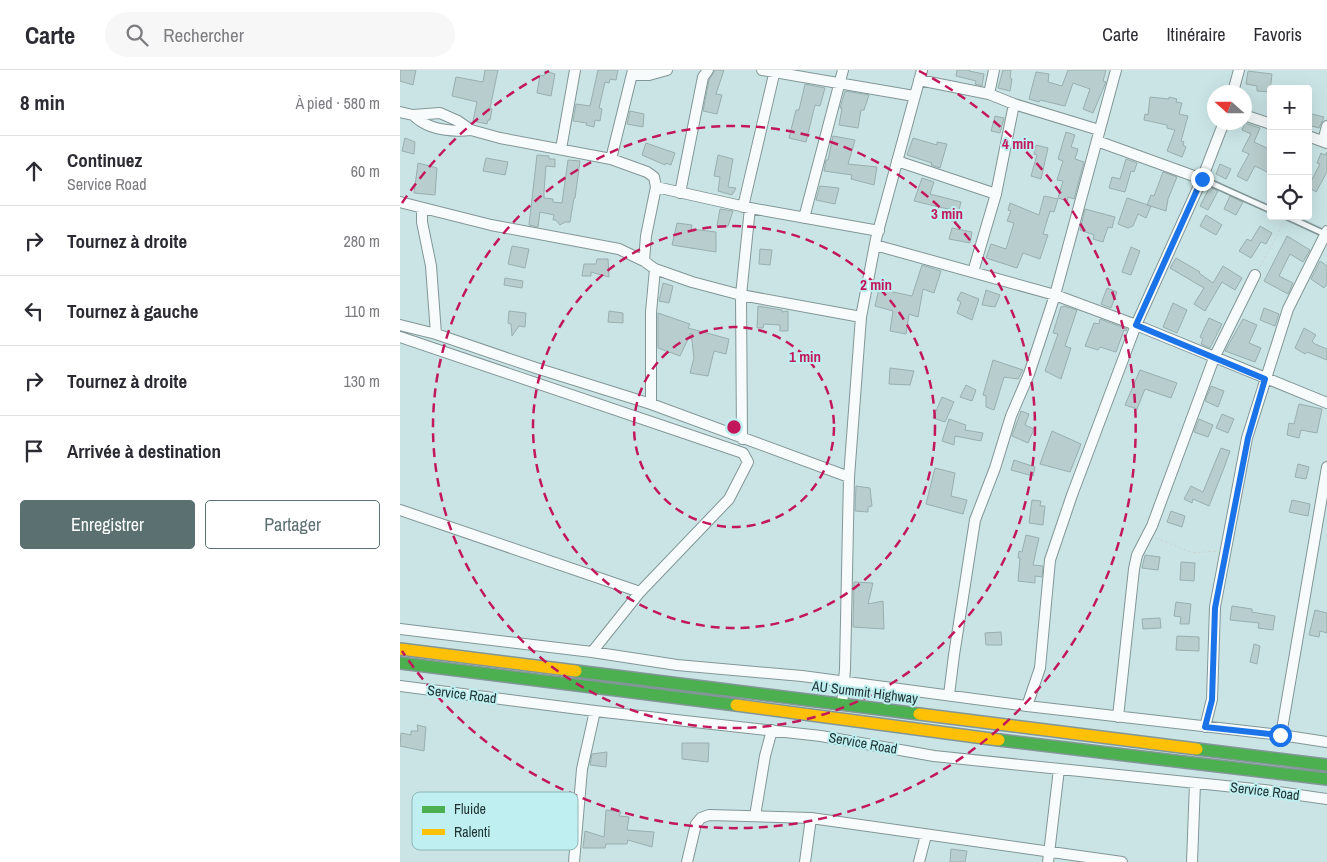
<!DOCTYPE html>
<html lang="fr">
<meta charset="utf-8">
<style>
:root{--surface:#fff;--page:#f7f7f7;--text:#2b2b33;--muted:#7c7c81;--line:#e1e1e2;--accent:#5b7071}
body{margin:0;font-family:"Archivo Narrow",sans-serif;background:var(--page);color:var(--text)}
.controls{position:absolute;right:15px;top:15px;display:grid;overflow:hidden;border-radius:5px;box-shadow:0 5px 20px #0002}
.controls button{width:45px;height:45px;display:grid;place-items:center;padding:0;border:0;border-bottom:1px solid var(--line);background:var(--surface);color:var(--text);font:25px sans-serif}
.compass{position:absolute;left:807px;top:15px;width:45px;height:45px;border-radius:50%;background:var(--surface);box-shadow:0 5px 20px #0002;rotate:291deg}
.stop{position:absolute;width:15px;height:15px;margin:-11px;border:4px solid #1a73e8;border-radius:50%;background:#fff}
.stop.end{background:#1a73e8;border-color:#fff;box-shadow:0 1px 5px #0008}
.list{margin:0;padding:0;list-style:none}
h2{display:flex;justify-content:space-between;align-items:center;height:65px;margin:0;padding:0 20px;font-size:21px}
h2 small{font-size:16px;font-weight:400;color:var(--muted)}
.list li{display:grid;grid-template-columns:32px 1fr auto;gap:15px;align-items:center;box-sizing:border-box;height:70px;padding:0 20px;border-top:1px solid var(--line)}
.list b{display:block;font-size:19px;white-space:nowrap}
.list p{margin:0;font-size:16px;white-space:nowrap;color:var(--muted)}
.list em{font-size:16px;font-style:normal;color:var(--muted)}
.actions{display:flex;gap:10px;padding:15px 20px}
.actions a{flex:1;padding:11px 0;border:1px solid var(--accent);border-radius:5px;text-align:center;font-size:18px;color:var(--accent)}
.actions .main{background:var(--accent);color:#fff}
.icon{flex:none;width:28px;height:28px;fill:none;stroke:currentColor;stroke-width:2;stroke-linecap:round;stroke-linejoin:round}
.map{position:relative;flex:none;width:927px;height:792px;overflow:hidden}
header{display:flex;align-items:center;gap:30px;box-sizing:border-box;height:70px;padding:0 25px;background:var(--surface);border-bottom:1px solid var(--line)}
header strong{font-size:24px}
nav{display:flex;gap:28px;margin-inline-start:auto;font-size:18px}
.search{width:350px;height:45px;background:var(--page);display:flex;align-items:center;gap:12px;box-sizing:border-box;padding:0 18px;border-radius:28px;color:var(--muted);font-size:19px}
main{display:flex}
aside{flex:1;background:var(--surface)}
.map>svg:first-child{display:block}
.building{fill:#b8cdcd;stroke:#99aeae}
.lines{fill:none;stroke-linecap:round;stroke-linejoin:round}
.lane-casing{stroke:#829697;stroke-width:8}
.street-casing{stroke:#829697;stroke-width:12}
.fast-casing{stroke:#829697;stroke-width:14}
.slow-casing{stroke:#829697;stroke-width:14}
.path{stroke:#cad1d1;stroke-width:1;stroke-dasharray:2.5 2.5;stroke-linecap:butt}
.lane{stroke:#f7fbfb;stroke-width:5}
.street{stroke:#f7fbfb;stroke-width:10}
.fast{stroke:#4caf50;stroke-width:11}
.slow{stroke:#ffc107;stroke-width:11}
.route{stroke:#1a73e8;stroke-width:6}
.ring{fill:none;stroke:#c2185b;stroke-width:2.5;stroke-dasharray:9 6}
.labels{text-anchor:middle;stroke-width:4;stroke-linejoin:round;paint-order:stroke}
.street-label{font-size:14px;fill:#1f3232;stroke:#bfeff0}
.key{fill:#bfeff0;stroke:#8fb6b7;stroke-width:1}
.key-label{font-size:14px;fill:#1f3232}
.centre{fill:#c2185b;stroke:#bfeff0;stroke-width:2.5}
.ring-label{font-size:15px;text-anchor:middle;font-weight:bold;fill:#c2185b;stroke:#bfeff0;stroke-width:4;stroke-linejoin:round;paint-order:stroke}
</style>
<header>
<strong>Carte</strong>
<div class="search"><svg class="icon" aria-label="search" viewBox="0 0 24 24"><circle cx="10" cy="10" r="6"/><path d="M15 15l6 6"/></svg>Rechercher</div>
<nav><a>Carte</a><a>Itinéraire</a><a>Favoris</a></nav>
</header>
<main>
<aside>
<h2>8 min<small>À pied · 580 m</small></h2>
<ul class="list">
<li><svg class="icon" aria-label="ahead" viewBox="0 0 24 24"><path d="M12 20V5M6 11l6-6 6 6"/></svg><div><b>Continuez</b><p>Service Road</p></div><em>60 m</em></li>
<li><svg class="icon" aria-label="right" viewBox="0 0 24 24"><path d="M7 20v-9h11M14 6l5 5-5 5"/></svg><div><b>Tournez à droite</b></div><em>280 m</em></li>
<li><svg class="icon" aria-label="left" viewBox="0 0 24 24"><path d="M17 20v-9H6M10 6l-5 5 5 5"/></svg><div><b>Tournez à gauche</b></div><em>110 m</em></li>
<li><svg class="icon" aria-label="right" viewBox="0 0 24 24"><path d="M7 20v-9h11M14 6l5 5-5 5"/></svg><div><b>Tournez à droite</b></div><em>130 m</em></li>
<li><svg class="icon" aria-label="arrive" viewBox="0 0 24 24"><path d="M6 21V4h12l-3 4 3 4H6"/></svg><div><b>Arrivée à destination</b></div></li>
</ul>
<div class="actions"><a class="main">Enregistrer</a><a>Partager</a></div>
</aside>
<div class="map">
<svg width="927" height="792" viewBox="0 0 927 792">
<rect width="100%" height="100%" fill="#cae4e5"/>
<path class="building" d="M0,0H16L13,15L0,11Z
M85,0H98L90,38L92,39L90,50H88L87,54L73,51L77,32L52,26L56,7L83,12Z
M198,0H218L216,10L210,9L209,13L205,12L199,38L202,39L200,51L195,50L194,57L186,55L187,53L173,51L176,34L190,36Z
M315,0H324L316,24L322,25L317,44L303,41L309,10Z
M557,0H570L569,1L584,4L582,16L575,14L576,11L556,6Z
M603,0H611L610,8L612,9L610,21L598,18Z
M668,0H706L703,11L706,12L693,43L683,39L690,19L673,13L665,36L640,30L639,32L629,29L636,2L649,4L648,12L662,16Z
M145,1L155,4L151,26L137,23L140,5L144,6Z
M848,1L872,4L870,22L857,21V16L846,14Z
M405,14L425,18L420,36L415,35L406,72L389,68L396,40H399Z
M445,21L469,25L464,40H461L458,58L439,55L442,38H440Z
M750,27L769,29V27L777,29L776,32L782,33L779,44L788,46L781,71L784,72L783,75L786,77L782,87L767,81L775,60L767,58V55L744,50L745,44L748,45Z
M230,41L244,44L243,57L227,54Z
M908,43L924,47L919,58L908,55Z
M595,46L604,48L600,63L591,61Z
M845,53L860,58L854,72L871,80V104L855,96L847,111L837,106L849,84L842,81L851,64L842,60Z
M666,62L675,65L671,77L678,79L675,89L684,92L674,129L668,127L667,131L658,128L663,111L657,110L663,91L658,89Z
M433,66L455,70L448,94L477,97L474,115L451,109L452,105L424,101L426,90H428Z
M5,68L15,72L14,84L2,81Z
M513,68L537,75V72L547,74L540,98L531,95L532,93L507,85Z
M246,73L275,83L271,95L266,93L265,95L242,85Z
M636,75L648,78L641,109L631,106L637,85L634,84Z
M927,82V102L916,122L908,117L920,94L917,93L921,83L925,85Z
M137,85L149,86V89H155V97L146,96L144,122V128L153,129V132L162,133L168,90L180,91L175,128H174L170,152H165L160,155L156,150H153L154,145L140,142L138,157L129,155Z
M318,85L333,89L328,117L336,118L332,125L318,121L320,107L314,106Z
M86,88L108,92L105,105L83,101Z
M726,89L737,93L734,102L731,101L725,122L709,118L712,107L720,109Z
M18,93L37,98L35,125L14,123Z
M820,94L831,99L826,109L816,104Z
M763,102L777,107L768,129L766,141L747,135L751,125L754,126Z
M522,108L534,112L530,124L561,132L556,152L549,150L552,140L514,131Z
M420,116L439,118L435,134L416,130Z
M810,117L818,121L808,140L800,136Z
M644,126L658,129L654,142L650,141L643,164L648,165L640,189L623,183L617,198L586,188L591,174L606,179L614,153L607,151L611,141L608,140L610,133L639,145Z
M830,126L843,132L836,145L824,139Z
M727,128L751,136L746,148L738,144L733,156L728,158L718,154Z
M320,139L333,141L328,156H317Z
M685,139L715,147L712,158L708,157L703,172L693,169L694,165L680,160Z
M806,145L822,155L816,165L800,156Z
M277,153L292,155L291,159L316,162V182L272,175Z
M860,156L872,163L866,174L861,172L851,188L839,181L847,169L851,171Z
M552,158L572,162L570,173L549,169Z
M887,166L910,180L903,192L890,184L879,206L893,213L888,224L864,211Z
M112,176L129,179L125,198L108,194Z
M731,177L740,181L731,205L722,202Z
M360,179L372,180L370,195L359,194Z
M776,188L800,202L799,203L813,213L823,196L842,208L835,220L822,212L805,241L794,234L804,218L770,198Z
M197,189H208L209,207L191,202V206H182L184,194H196Z
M920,191L927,196V214L924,218L911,209Z
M522,195L541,201L534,223L523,219L518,247L509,244L506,264L490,261L493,241L475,236L479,219L512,226Z
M105,208L123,211L122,218L104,215Z
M263,213L273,216L269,233L259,231Z
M707,218L717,222L711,238L701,234Z
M586,220L600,225L595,237L582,235Z
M561,222L579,229L572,250L557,243L561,232L557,230Z
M773,233L787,240L777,263L763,257Z
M358,236L382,240V242L388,241V261H380V255L364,254L363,258H357Z
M664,236L677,240L665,276L671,278L661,309L645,301L658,264L653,263L661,237Z
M864,238L879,244L875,256L860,250Z
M109,241L126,243L125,257L119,256L112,266L111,254L108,253Z
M209,241L223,243V253L208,252Z
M258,243L290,254L288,258L329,269L326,284L314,281L308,306L290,303L294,288L291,263L280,286L258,278Z
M809,248L822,254L810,278L801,274L803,269L800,267Z
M700,249L727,259L726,261L724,260L716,282L700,277L698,280L685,276L694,253L699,254Z
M843,249L857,255L849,273L861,278L855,292L825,281Z
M904,258L916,265L912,271L915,274L927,279V290L907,282L905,284L895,278Z
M593,290L623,300L618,309L604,307L594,340L586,337V326L583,325Z
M490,298L514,301L510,315L489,314Z
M740,300L777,313L771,328L745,319L737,339L725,335Z
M566,315L576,320L572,331L560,327Z
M811,316L824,321L818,337L805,331Z
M542,327L554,332L545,352L533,348Z
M899,334L922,339L917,363L901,360L899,368L887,365L889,353L894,354Z
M621,341L629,344L625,355L634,359L628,373L612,366Z
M822,344L834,349L828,363L816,358Z
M549,349L566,355L565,360L583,363L581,371L555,366L554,375L542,371Z
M799,349L813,355L808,367L794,362Z
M652,361L681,374L670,402L640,394Z
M821,378L830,381L824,398L809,436L793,429L792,433L784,429L791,416L803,422Z
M614,390L635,397L633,406L611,400Z
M898,394L909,397L906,409L895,407Z
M535,398L555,403L551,426L567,430L563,444L526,434Z
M456,416L470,418L472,436L468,437V442L455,441Z
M632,430L641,431L640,436H645L643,455L629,453Z
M892,430L910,434L908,446L889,442Z
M771,441L785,446L782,457L767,452Z
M626,465L639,468L633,495L643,496L642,507L635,506V513L618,511L620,488H618L619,481L622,482Z
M745,485L760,487L758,500L742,498Z
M781,492L795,493L794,511L780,510Z
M454,512L473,513L468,534L483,531L484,559L453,557Z
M776,532L791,534L789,554H780L781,547L774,546Z
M832,536L852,539V542L875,546L873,560L858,558L859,553L830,550Z
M915,540L927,543V563L920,561L919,567L909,565Z
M760,548L761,558L743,559L742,549Z
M601,562L602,575H586L585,563Z
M777,566L799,567V581L776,580Z
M854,574L860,576L857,594L850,592Z
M17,655L26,657L24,681L0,676L1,663L11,665V661H18Z
M282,673H309L308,692L282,689Z
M207,682L206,697L190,695L192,684Z
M206,740L221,742L219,746L229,747L227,760L254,762L252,777L228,770L227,774H206L205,778H183L185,761L204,767Z
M551,779L567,781L565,792H550Z"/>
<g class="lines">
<defs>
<path id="lane" d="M802,109L871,140
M886,146L925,164"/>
<path id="street" d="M362,0L514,26
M232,5H249L267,0
M519,10L589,24L614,34L699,60
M833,22L839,0
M589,24L594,0
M0,42L13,45L40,43L58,51L71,60L100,68L211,89L247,102L254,107L256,117L246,166L244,191
M13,45C28,60 51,62 71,60
M844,45L871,54
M908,66L927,73
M697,71L802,109
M923,71L927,56
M161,79L175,0
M211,89L233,0
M497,91L596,124
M256,117L350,138L479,161
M280,123L303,7L308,0
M0,132L91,155L219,179L244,191L255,199L292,212L341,225L461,247
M343,137L375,0
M22,139V152L31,196L36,264
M404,148L443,0
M475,175L655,225L736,255L927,333
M573,202L596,124L614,34
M0,255L36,264L136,298L251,334L449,407
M0,267L343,383L348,392L329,429L240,522L0,440
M251,334V242L255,199
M342,369L341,225L350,138
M0,559L192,582L277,595L402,606L627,636L881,665L927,672
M192,582L240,522
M0,616L195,641L421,666L534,686L864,720L927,729
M549,625L554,585L575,450L595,398L611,346L629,304L655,225L716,0
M442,635L445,599L449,407L461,247L476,169L522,0
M627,636L640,598L650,490L672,425L736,255L802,109L824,52
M718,647L734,499L737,485L752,456L814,288L855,205
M805,657L812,629L815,537L847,368L888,239L927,161
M881,665L927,397
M355,746L365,686L372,660
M174,792L182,699L195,641
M287,792L296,754L301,748L309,745L411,748L722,792
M405,792L411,748
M519,792L526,765
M648,792L659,699
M792,792L795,713"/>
<path id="fast" d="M0,593L336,635
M176,601L519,644
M599,670L927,709
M797,679L927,695"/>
<path id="slow" d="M0,579L176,601
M336,635L599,670
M519,644L797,679"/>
</defs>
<use href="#lane" class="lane-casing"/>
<use href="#street" class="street-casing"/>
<use href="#fast" class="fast-casing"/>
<use href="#slow" class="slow-casing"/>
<path class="path" d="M860,197L884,152
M756,468L793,483L817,481"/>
<use href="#lane" class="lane"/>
<use href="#street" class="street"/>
<use href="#fast" class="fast"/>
<use href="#slow" class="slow"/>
</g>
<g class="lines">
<path class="route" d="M802,109L736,255L865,309L848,368L815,538L812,630L805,657L880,665"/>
</g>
<g class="ring">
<circle cx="334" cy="357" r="100"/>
<circle cx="334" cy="357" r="201"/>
<circle cx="334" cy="357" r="301"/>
<path d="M2 133A401 401 0 0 1 149 1M519 1A401 401 0 1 1 2 581"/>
</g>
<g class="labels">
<g class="street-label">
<text transform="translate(465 622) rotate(7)" y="5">AU Summit Highway</text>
<text transform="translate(62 624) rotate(7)" y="5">Service Road</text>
<text transform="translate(463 673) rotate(10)" y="5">Service Road</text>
<text transform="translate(865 721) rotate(7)" y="5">Service Road</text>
</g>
</g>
<rect x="12" y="722" width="166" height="58" rx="8" class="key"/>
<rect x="22" y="736" width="23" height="7" fill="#4caf50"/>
<rect x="22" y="759" width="23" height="6" fill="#ffc107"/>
<g class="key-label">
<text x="54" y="744">Fluide</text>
<text x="54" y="767">Ralenti</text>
</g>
<circle cx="334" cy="357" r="8" class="centre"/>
<g class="ring-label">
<text x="618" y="79">4 min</text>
<text x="547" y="149">3 min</text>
<text x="476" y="220">2 min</text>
<text x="405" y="292">1 min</text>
</g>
</svg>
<div class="controls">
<button>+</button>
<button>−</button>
<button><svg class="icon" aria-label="locate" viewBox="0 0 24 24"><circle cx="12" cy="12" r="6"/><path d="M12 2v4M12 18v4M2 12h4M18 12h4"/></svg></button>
</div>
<svg class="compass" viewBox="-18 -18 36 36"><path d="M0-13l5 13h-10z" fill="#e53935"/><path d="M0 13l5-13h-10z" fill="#7c7c81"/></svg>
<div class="stop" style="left:880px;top:665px"></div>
<div class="stop end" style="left:802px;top:109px"></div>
</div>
</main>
